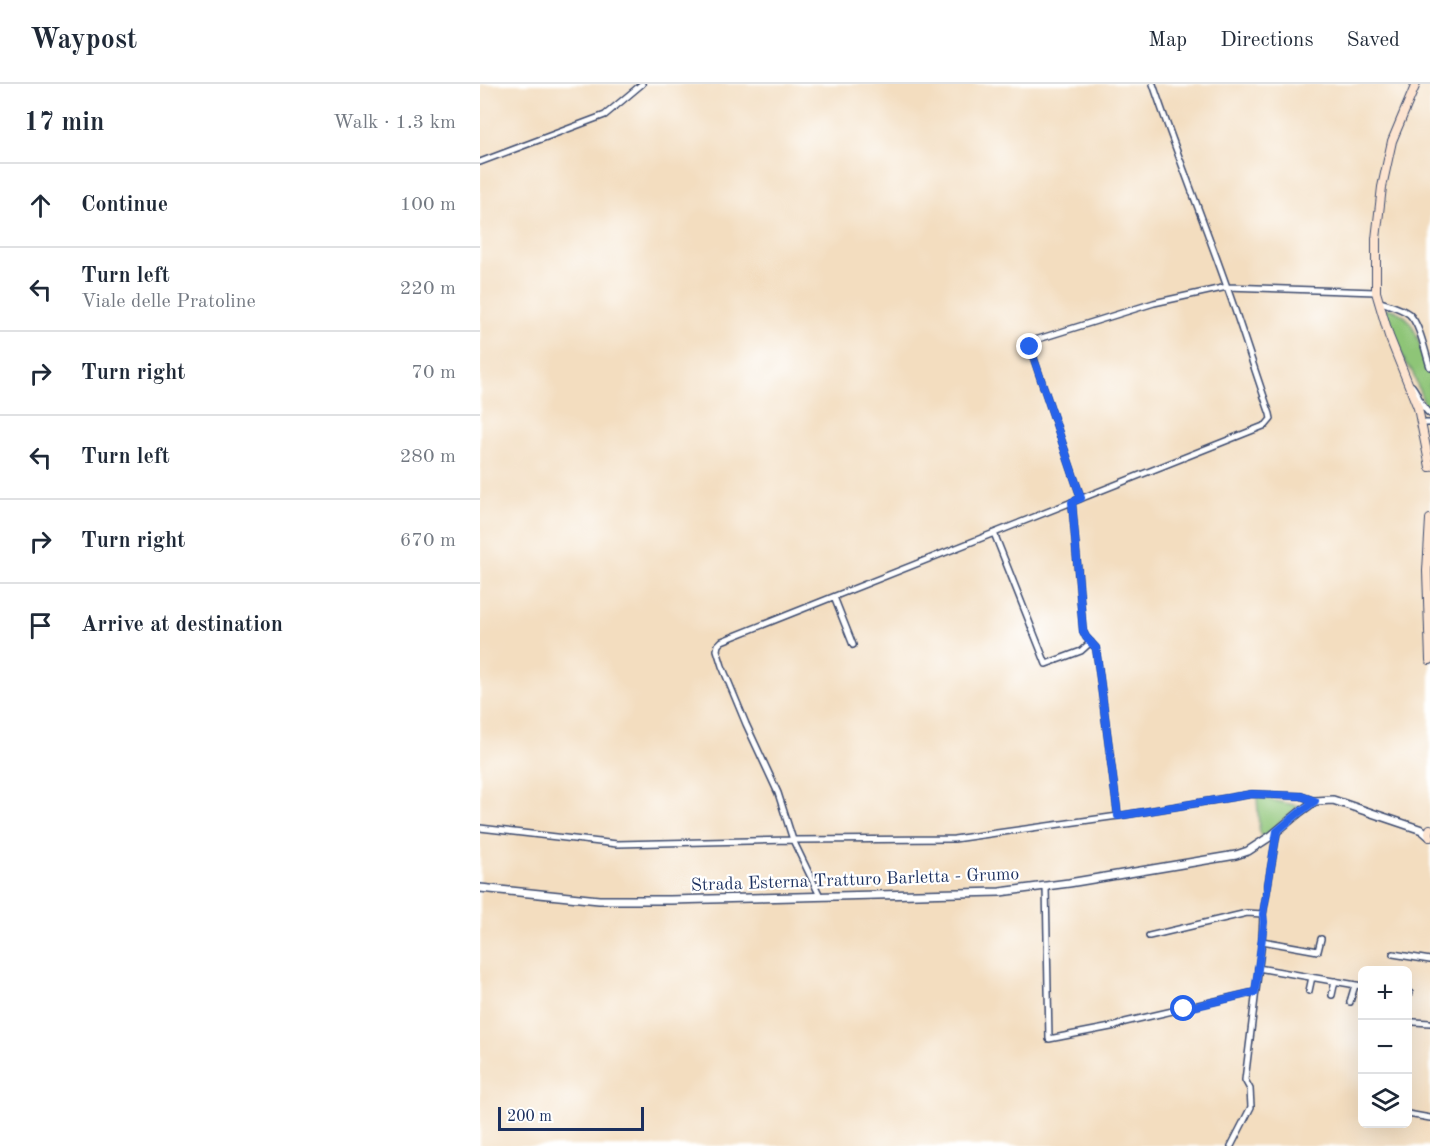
<!DOCTYPE html>
<meta charset="utf-8">
<style>
:root{--surface:#fff;--page:#f2f2f3;--text:#1f2937;--muted:#747a83;--line:#e0e1e3}
body{margin:0;font-family:"Old Standard TT",serif;background:var(--page);color:var(--text)}
.controls{position:absolute;right:18px;bottom:18px;display:grid;overflow:hidden;border-radius:9px;box-shadow:0 6px 24px #0002}
.controls button{width:54px;height:54px;display:grid;place-items:center;padding:0;border:0;border-bottom:2px solid var(--line);background:var(--surface);color:var(--text);font:30px sans-serif}
.scale{position:absolute;left:18px;bottom:15px;width:146px;box-sizing:border-box;padding-left:6px;border:3px solid #1b2f5e;border-top:0;font-size:16px;line-height:21px;white-space:nowrap;color:#1b2f5e;-webkit-text-stroke:4px #fff;paint-order:stroke}
.stop{position:absolute;width:18px;height:18px;margin:-14px;border:4px solid #2563eb;border-radius:50%;background:#fff}
.stop.end{background:#2563eb;border-color:#fff;box-shadow:0 2px 6px #0008}
.list{margin:0;padding:0;list-style:none}
h2{display:flex;justify-content:space-between;align-items:center;height:78px;margin:0;padding:0 24px;font-size:26px}
h2 small{font-size:20px;font-weight:400;color:var(--muted)}
.list li{display:grid;grid-template-columns:39px 1fr auto;gap:18px;align-items:center;box-sizing:border-box;height:84px;padding:0 24px;border-top:2px solid var(--line)}
.list b{display:block;font-size:22px;white-space:nowrap}
.list p{margin:0;font-size:20px;white-space:nowrap;color:var(--muted)}
.list em{font-size:20px;font-style:normal;color:var(--muted)}
.icon{flex:none;width:33px;height:33px;fill:none;stroke:currentColor;stroke-width:2;stroke-linecap:round;stroke-linejoin:round}
.map{position:relative;flex:none;width:950px;height:1062px;overflow:hidden}
header{display:flex;align-items:center;gap:36px;box-sizing:border-box;height:84px;padding:0 30px;background:var(--surface);border-bottom:2px solid var(--line)}
header strong{font-size:28px}
nav{display:flex;gap:33px;margin-inline-start:auto;font-size:21px}
main{display:flex}
aside{flex:1;background:var(--surface)}
.map>svg:first-child{display:block}
.green{fill:#8ec577;stroke:#547a6a;stroke-width:1.5}
.lines{fill:none;stroke-linecap:round;stroke-linejoin:round}
.minor-casing{stroke:#3b496d;stroke-width:8}
.tertiary-casing{stroke:#3b496d;stroke-width:10}
.secondary-casing{stroke:#3b496d;stroke-width:10}
.minor{stroke:#fff;stroke-width:5}
.tertiary{stroke:#fff;stroke-width:7}
.secondary{stroke:#fde4d0;stroke-width:8}
.route{stroke:#2563eb;stroke-width:8}
.labels{text-anchor:middle;stroke-width:4.5;stroke-linejoin:round;paint-order:stroke}
.street-label{font-size:18px;fill:#1b2f5e;stroke:#fff}
</style>
<header>
<strong>Waypost</strong>
<nav><a>Map</a><a>Directions</a><a>Saved</a></nav>
</header>
<main>
<aside>
<h2>17 min<small>Walk · 1.3 km</small></h2>
<ul class="list">
<li><svg class="icon" aria-label="ahead" viewBox="0 0 24 24"><path d="M12 20V5M6 11l6-6 6 6"/></svg><div><b>Continue</b></div><em>100 m</em></li>
<li><svg class="icon" aria-label="left" viewBox="0 0 24 24"><path d="M17 20v-9H6M10 6l-5 5 5 5"/></svg><div><b>Turn left</b><p>Viale delle Pratoline</p></div><em>220 m</em></li>
<li><svg class="icon" aria-label="right" viewBox="0 0 24 24"><path d="M7 20v-9h11M14 6l5 5-5 5"/></svg><div><b>Turn right</b></div><em>70 m</em></li>
<li><svg class="icon" aria-label="left" viewBox="0 0 24 24"><path d="M17 20v-9H6M10 6l-5 5 5 5"/></svg><div><b>Turn left</b></div><em>280 m</em></li>
<li><svg class="icon" aria-label="right" viewBox="0 0 24 24"><path d="M7 20v-9h11M14 6l5 5-5 5"/></svg><div><b>Turn right</b></div><em>670 m</em></li>
<li><svg class="icon" aria-label="arrive" viewBox="0 0 24 24"><path d="M6 21V4h12l-3 4 3 4H6"/></svg><div><b>Arrive at destination</b></div></li>
</ul>
</aside>
<div class="map">
<svg width="950" height="1062" viewBox="0 0 950 1062">
<rect width="100%" height="100%" fill="#fff"/>
<filter id="ink" filterUnits="userSpaceOnUse"><feTurbulence type="fractalNoise" baseFrequency=".0167" numOctaves="2"/><feDisplacementMap in="SourceGraphic" scale="12" xChannelSelector="R" yChannelSelector="G"/><feConvolveMatrix kernelMatrix="1 2 1 2 8 2 1 2 1" color-interpolation-filters="sRGB"/></filter>
<filter id="wash" filterUnits="userSpaceOnUse"><feTurbulence type="fractalNoise" baseFrequency=".008" numOctaves="4" result="noise"/><feDisplacementMap in="SourceGraphic" scale="24" xChannelSelector="R" yChannelSelector="G"/><feGaussianBlur stdDeviation="1.35" result="paint"/><feColorMatrix in="noise" values="0 0 0 0 0 0 0 0 0 0 0 0 0 0 0 0 0 1.4 0 .05"/><feComposite in="paint" operator="in"/></filter>
<g filter="url(#wash)">
<rect width="100%" height="100%" fill="#f3ddbf"/>
<path class="green" d="M903,224C931,226 936,248 943,270C945,277 949,285 950,293C950,303 950,315 950,326L945,322L932,287L926,280Z
M777,713L819,722L782,754L779,744Z"/>
</g>
<g filter="url(#ink)">
<g class="lines">
<defs>
<path id="minor" d="M0,78L125,31L162,0
M898,217C908,221 920,223 929,230C940,240 945,268 950,283
M932,302C940,312 939,321 950,330
M942,339H950
M601,414L550,263V259L552,257L674,219L747,203L896,208
M592,418L603,547L606,553L616,564L638,732
M514,449L566,580L601,567L611,558
M354,513L373,561
M0,744L137,760L313,756L474,755L638,732L772,710L821,712L835,717
M566,802L569,955L636,942L645,938L775,908
M340,812L313,756L298,709L266,640L242,582L237,566L238,561L242,557L786,341L791,335L790,330C775,288 762,245 747,203C723,135 696,68 673,0
M669,852L767,829L783,830
M782,857L838,867L841,855
M913,870L950,876
M778,884L882,902
M829,907L832,893
M928,909H930
M852,911L855,897
M870,918L875,901
M934,938L950,939
M928,1030L950,1034
M751,1062L771,1023L770,1005L765,996L782,857L783,830L797,748"/>
<path id="tertiary" d="M0,804L119,816H190L520,808L589,799L756,771L768,767L791,752L820,728L835,717L853,716L942,746L950,753"/>
<path id="secondary" d="M936,0L912,57L902,103L896,155V208L909,252L938,324L950,383
M950,435L947,487L950,576
M950,745L949,749L950,753"/>
</defs>
<use href="#minor" class="minor-casing"/>
<use href="#tertiary" class="tertiary-casing"/>
<use href="#secondary" class="secondary-casing"/>
<use href="#minor" class="minor"/>
<use href="#tertiary" class="tertiary"/>
<use href="#secondary" class="secondary"/>
</g>
</g>
<g class="lines" filter="url(#ink)">
<path class="route" d="M550,263L601,414L592,418L603,547L606,553L616,564L638,732L772,710L821,712L835,717L820,728L797,747L783,830L784,838L775,908L704,925"/>
</g>
<g class="labels">
<g class="street-label">
<text transform="translate(375 795) rotate(-2)" y="6">Strada Esterna Tratturo Barletta - Grumo</text>
</g>
</g>
</svg>
<div class="controls">
<button>+</button>
<button>−</button>
<button><svg class="icon" aria-label="layers" viewBox="0 0 24 24"><path d="M12 4l9 5-9 5-9-5zM3 14l9 5 9-5"/></svg></button>
</div>
<div class="scale">200 m</div>
<div class="stop" style="left:704px;top:925px"></div>
<div class="stop end" style="left:550px;top:263px"></div>
</div>
</main>
